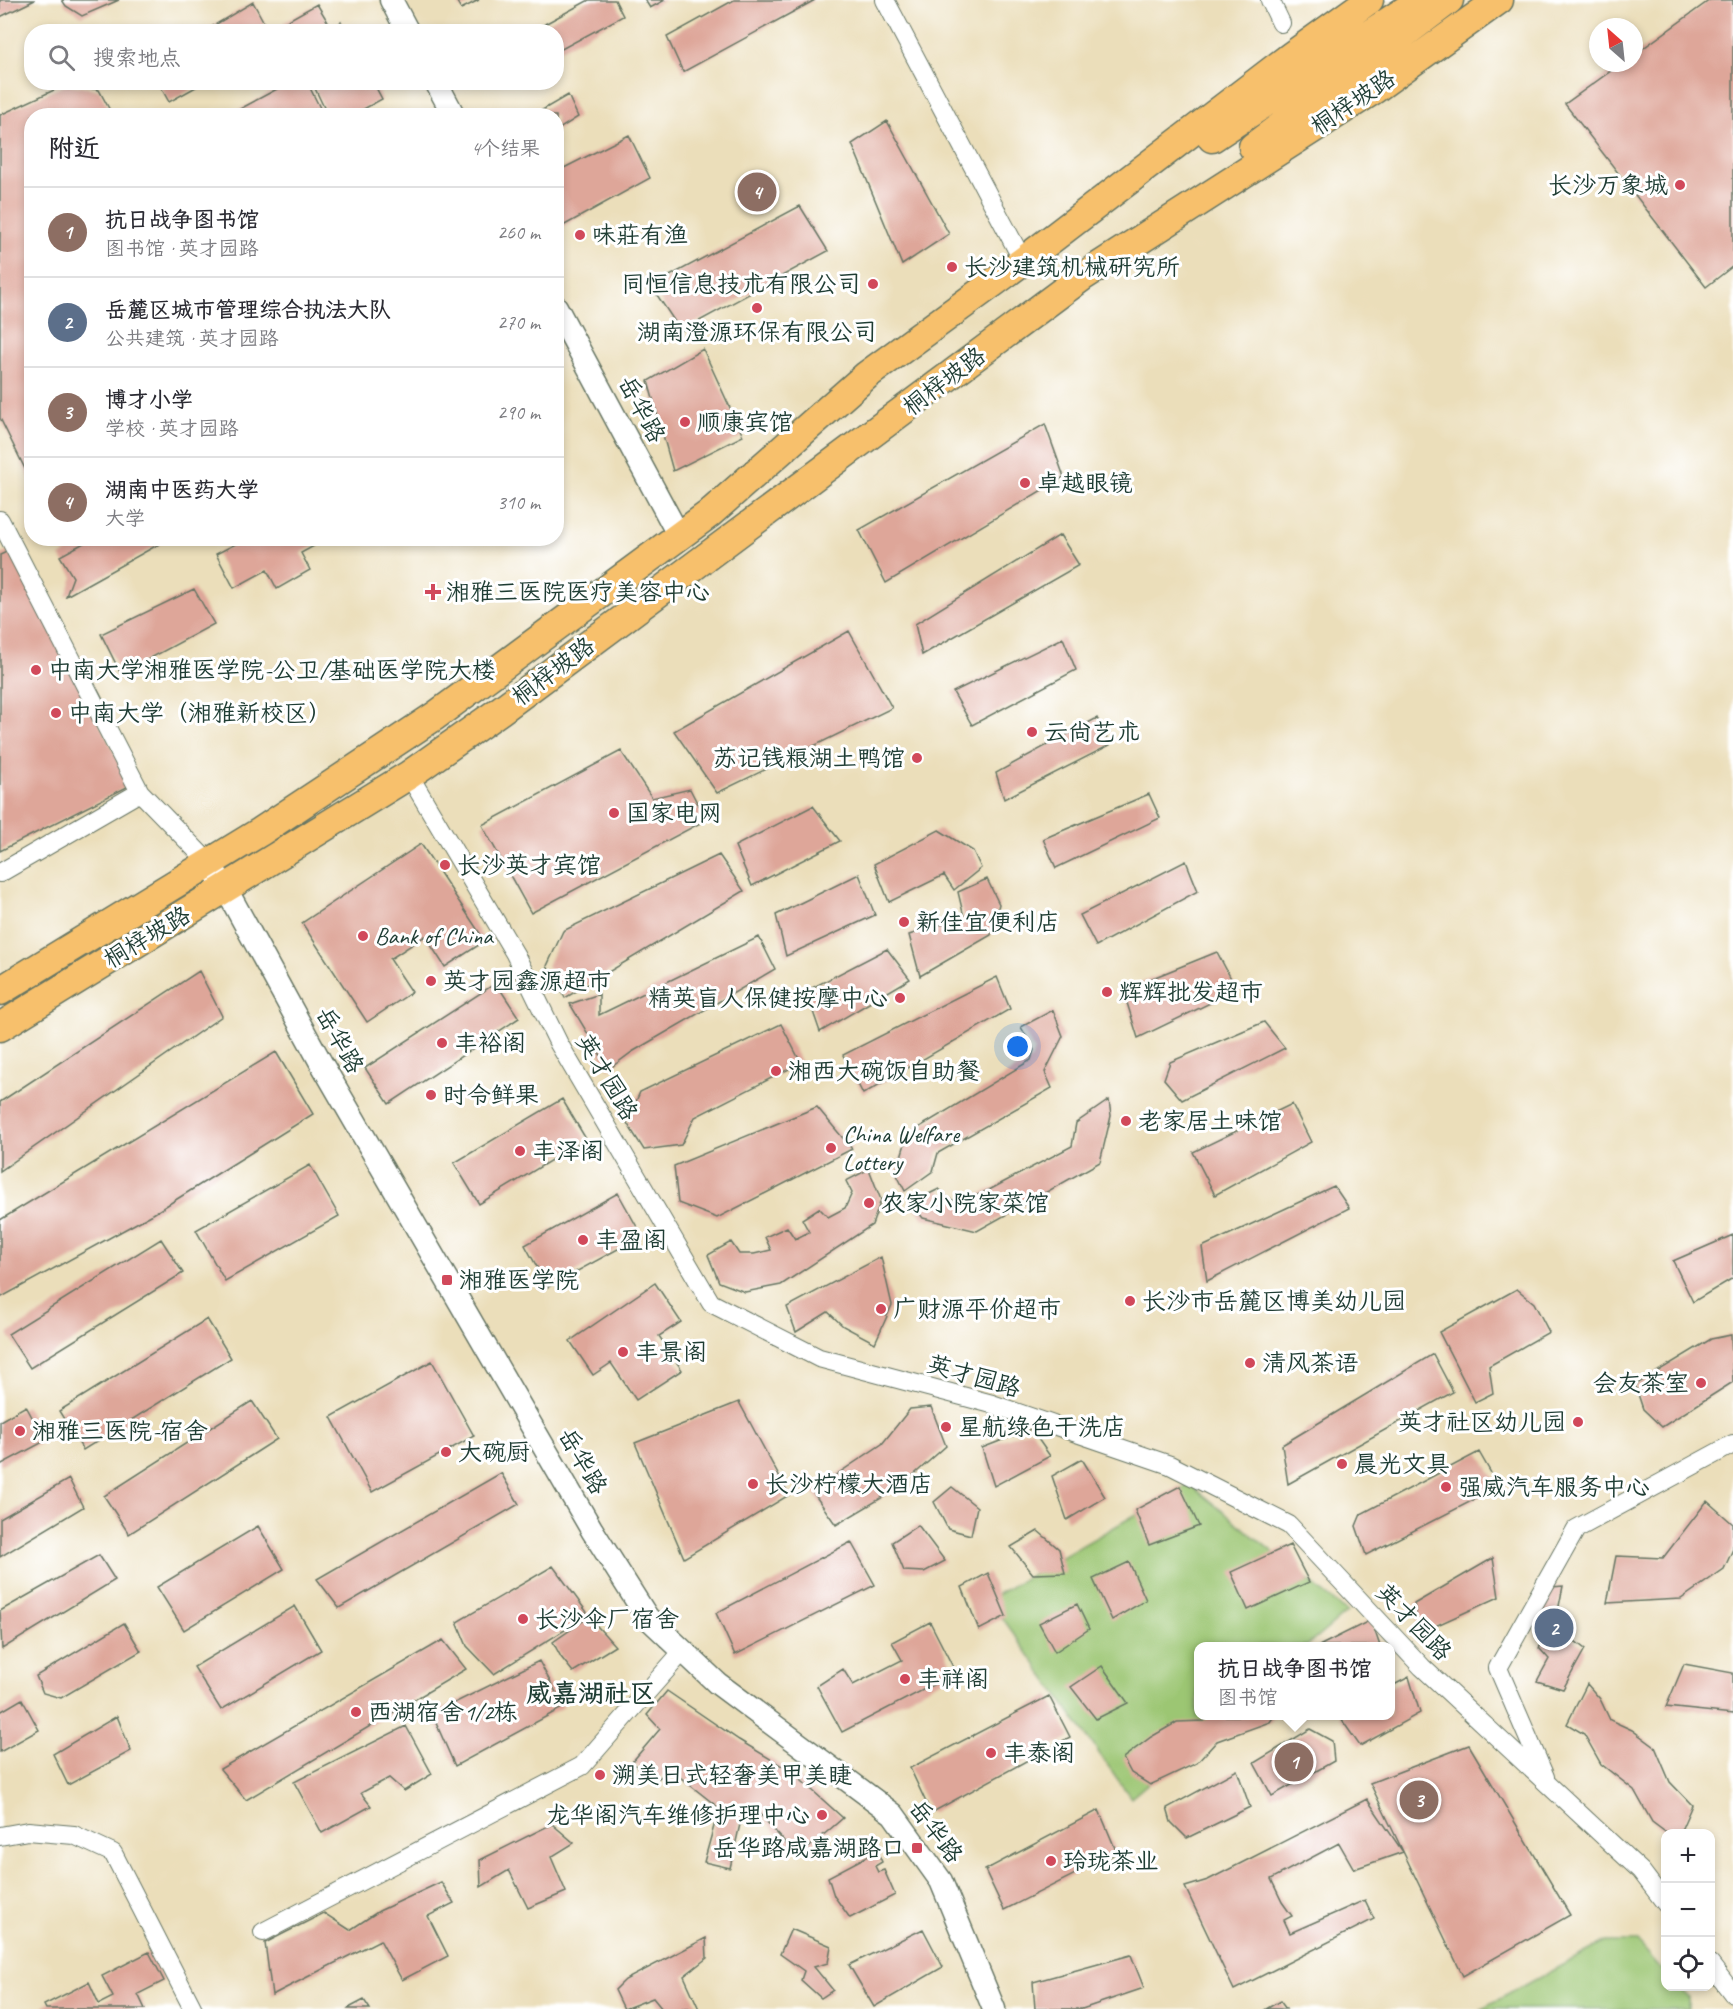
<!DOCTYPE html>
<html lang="zh">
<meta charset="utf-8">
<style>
:root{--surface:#fff;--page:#f7f7f7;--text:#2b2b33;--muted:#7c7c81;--line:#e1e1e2;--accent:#d1495b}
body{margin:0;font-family:Caveat,"LXGW WenKai TC",sans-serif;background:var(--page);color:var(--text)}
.controls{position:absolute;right:18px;bottom:18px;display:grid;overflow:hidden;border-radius:12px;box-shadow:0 3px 9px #0003}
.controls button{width:54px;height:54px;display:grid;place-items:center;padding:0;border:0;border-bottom:2px solid var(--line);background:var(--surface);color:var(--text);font:30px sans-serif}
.compass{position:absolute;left:1589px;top:18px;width:54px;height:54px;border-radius:50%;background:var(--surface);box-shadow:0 3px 9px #0003;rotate:333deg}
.you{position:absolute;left:1018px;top:1047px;width:21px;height:21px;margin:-15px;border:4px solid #fff;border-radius:50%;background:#1a73e8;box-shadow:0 0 0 9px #1a73e833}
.badge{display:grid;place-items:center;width:39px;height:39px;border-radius:50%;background:var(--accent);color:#fff;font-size:20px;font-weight:700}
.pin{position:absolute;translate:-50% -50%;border:3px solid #fff;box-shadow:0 2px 6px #0006}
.popup{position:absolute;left:1194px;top:1642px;width:201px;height:78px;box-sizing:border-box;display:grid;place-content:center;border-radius:12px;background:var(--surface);filter:drop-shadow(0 2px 4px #0005);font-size:20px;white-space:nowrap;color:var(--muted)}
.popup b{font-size:22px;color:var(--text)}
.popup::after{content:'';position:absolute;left:50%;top:100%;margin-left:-12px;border:12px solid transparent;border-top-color:var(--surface)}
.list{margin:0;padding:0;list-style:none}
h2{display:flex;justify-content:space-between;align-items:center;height:78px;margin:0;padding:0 24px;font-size:26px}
h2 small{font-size:20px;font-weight:400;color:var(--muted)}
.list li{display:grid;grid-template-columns:39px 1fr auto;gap:18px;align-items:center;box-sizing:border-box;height:90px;padding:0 24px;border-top:2px solid var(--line)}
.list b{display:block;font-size:22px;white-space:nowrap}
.list p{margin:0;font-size:20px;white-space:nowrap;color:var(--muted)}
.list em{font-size:20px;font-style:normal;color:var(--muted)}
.icon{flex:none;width:33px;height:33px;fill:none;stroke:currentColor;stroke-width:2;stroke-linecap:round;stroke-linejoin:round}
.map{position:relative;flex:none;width:1733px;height:2009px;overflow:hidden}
.search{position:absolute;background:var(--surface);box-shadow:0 3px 9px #0003;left:24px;top:24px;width:540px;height:66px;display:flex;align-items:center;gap:15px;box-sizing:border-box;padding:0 21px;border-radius:24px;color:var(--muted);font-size:22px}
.panel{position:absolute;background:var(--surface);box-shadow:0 3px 9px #0003;left:24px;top:108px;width:540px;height:438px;border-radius:24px}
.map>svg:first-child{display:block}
.park{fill:#9cc673;stroke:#5e8254;stroke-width:1.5}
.building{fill:#dea699}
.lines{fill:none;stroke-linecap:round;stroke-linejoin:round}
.minor-casing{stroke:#667563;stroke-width:20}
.tertiary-casing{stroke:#667563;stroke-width:25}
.primary-casing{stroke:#667563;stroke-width:31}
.minor{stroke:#fff;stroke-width:18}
.tertiary{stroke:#fff;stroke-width:22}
.primary{stroke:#f7c06c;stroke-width:28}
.poi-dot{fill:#d1495b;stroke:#fff;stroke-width:2}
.labels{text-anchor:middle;stroke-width:6;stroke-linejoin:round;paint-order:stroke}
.street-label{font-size:24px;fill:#1f3d34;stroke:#fff}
.poi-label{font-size:24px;fill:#1f3d34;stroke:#fff;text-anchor:start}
.neighbourhood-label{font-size:26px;font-weight:bold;fill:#1f3d34;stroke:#fff}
</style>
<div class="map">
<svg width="1733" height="2009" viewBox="0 0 1733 2009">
<rect width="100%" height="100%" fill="#fff"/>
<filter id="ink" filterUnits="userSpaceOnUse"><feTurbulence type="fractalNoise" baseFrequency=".0167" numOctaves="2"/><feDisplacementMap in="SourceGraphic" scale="12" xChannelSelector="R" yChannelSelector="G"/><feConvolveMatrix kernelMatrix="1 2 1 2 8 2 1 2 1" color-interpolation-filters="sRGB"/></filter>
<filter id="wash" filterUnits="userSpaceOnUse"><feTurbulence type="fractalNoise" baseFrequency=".008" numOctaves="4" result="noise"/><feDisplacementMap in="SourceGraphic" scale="24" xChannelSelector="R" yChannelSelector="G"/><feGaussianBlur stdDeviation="1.35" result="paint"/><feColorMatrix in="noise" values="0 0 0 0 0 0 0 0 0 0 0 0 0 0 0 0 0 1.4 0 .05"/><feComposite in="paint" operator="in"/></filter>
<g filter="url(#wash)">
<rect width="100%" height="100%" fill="#ebdeba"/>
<path class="park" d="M1189,1484L1347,1612L1307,1646H1198V1716H1227L1131,1798L989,1599Z
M1605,1942H1638L1665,1973L1666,1986L1678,1987L1688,1997V2009H1481Z"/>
<g id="blocks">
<path class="building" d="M0,0H35L0,17Z
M62,0H119L82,16L66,6Z
M456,0H479L461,9Z
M589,0H615L623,16L556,52V32H530Z
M645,0H665L650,8Z
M734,0H815L683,72L667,37Z
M1710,0H1733V266L1706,287L1565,104L1622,63H1634V55Z
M253,2L269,32H203Z
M317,4L332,29L341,22L346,32H288L283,23Z
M158,82H205L169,102Z
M290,82H307L324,116H227Z
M312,82H373L382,99L351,116H328Z
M67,84L99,90L113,116H32V483L0,418V115Z
M568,95L578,117L556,131V116H532Z
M887,121L949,234L902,265L852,144Z
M629,135L650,178L561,227L560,245L556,242V172Z
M800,206L828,251L681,331L651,286Z
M703,349L743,436L673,471L648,381Z
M1045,424L1064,477L886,583L859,530Z
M1060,535L1079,565L922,655L915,624Z
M93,538H170L66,596L73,577L60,556Z
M247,538H310L314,546L301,553L310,570L277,589L267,570L234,588L216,554Z
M11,550L131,785L0,851V555Z
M194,589L214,624L121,674L101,634Z
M849,631L892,708L717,793L674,731Z
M1063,638L1076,670L972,725L953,692Z
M1097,718L1110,745L1004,799L996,773Z
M621,751L652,798L690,789L706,820L531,913L482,825Z
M1149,794L1160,818L1056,868L1043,839Z
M813,806L840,841L752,886L735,846Z
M939,830L973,851L981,868L954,890L944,875L889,902L874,864Z
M421,844L485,941L445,967L425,936L390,959L412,992L367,1022L302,923Z
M719,855L744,891L565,998L547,966L563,931Z
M1186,861L1198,891L1096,946L1080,915Z
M859,874L875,915L786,956L776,915Z
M987,879L999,904L991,935L920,976L909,935L964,917L958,892Z
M759,937L775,969L632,1052L609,1069L570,1004L599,994V1015Z
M887,949L910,979L820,1032L806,991Z
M1217,952L1237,990L1138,1038L1123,990Z
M199,971L222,1016L0,1171V1102Z
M997,977L1010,1009L863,1094L843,1055Z
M496,983L519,1018L389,1104L365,1068Z
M1053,1010L1063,1036L1045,1072L1052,1088L938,1153L933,1171L905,1191L896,1173L908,1134L1031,1060L1034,1050L1021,1027Z
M1264,1022L1285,1048L1182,1100L1164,1079L1170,1062Z
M781,1024L801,1063L695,1117L681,1145L644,1150L627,1123L640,1092Z
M276,1052L313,1114L153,1214L0,1298V1220Z
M562,1099L586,1139L479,1204L454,1163Z
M1109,1100L1111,1116L1100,1162L977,1231L923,1218L911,1203L939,1189L949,1199L962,1202L991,1189L1072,1146L1076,1123Z
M1292,1104L1311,1142L1215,1195L1193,1152Z
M817,1107L852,1149L717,1218L678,1203L674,1166Z
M310,1165L339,1216L225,1281L196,1230Z
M869,1169L881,1200L872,1225L781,1285L745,1292L719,1282L708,1255L731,1242L739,1254H754L771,1250L765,1237L787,1227L795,1239L809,1232L802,1219L819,1208L828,1217L845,1208L852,1193L846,1181Z
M1334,1186L1349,1208L1207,1281L1202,1247Z
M618,1193L642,1236L548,1287L525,1245Z
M1733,1235V1278L1693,1302L1673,1261Z
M161,1239L183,1273L30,1368L8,1334Z
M881,1257L892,1305L875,1343L843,1326L828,1312L796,1332L787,1307Z
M655,1283L681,1322L659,1336L682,1370L636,1400L611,1363L593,1375L570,1341Z
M1517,1289L1534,1303L1549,1332L1489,1366L1493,1393L1475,1402L1439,1332Z
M207,1319L231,1358L83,1450L59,1411Z
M1731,1335L1733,1382L1662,1427L1643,1409L1635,1385L1711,1339Z
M1433,1354L1453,1392L1288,1484L1282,1445Z
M432,1361L474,1436L372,1492L331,1417Z
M252,1401L277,1439L129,1534L104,1496Z
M739,1402L789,1495L684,1558L635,1443Z
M26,1406L45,1441L0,1465V1421Z
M931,1407L946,1446L900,1487L836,1525L812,1491L882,1444L910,1409Z
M1031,1429L1050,1456L994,1486L982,1448Z
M1479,1452L1499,1487L1366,1555L1356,1526L1361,1514Z
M1082,1459L1105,1497L1067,1520L1052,1476Z
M501,1473L519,1504L339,1608L317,1579Z
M69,1479L83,1507L0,1557V1519Z
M1180,1486L1199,1526L1149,1545L1135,1510Z
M952,1487L977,1507L971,1535L948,1529L934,1502Z
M1707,1501L1733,1524V1549L1724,1569L1681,1599L1607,1603L1616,1556L1663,1558Z
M918,1525L945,1561L924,1572L904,1571L892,1542Z
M258,1526L284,1569L184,1630L157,1587Z
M1038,1531L1059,1549L1065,1573L1033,1574L1011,1547Z
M851,1542L875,1585L735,1655L716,1613Z
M1290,1545L1309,1582L1248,1610L1231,1572Z
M99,1555L115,1580L2,1649L0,1611Z
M1493,1558L1499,1597L1420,1633L1414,1604Z
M1129,1562L1146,1600L1112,1620L1093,1579Z
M553,1566L589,1615L494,1674L467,1646L457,1622Z
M988,1573L1006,1616L979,1630L962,1587Z
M1563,1586L1558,1611L1571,1617L1567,1635L1585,1649L1563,1689L1537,1681L1549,1659L1539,1648L1546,1637L1536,1620L1552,1587Z
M1077,1604L1089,1629L1055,1652L1039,1623Z
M295,1606L321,1650L221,1710L194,1667Z
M589,1617L615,1646L573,1672L561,1657L553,1642Z
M1371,1620L1380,1646H1319Z
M930,1622L956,1673L842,1732L817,1686L843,1669L853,1685L902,1660L892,1642Z
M124,1623L141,1651L61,1698L43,1693L36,1676Z
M443,1640L466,1669L246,1800L220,1769Z
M539,1661L564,1707L455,1766L432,1714Z
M1684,1664L1733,1673V1714L1666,1707Z
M1102,1666L1128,1703L1096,1719L1071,1687Z
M1409,1677L1420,1713L1360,1746L1339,1716H1390V1687Z
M1587,1684L1600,1699L1610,1720L1632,1730L1655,1747L1670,1782L1692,1805L1682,1828L1678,1834H1668L1652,1822L1634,1790L1601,1764L1584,1734L1567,1724Z
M667,1691L739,1740L792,1772L843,1818L806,1850L791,1849L753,1806L743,1811L730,1868L704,1862L719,1808L671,1770L654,1781L632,1762L660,1729L647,1715Z
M1049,1696L1070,1737L931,1813L910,1768Z
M22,1699L39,1730L0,1752V1712Z
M117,1716L131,1751L68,1785L53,1754Z
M1211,1716H1274L1270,1722L1217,1741L1197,1763L1150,1785L1131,1773L1123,1758L1151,1737L1177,1722L1204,1721Z
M406,1726L432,1774L404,1791L389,1778L361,1793L371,1806L322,1833L294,1782Z
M1310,1729L1332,1741L1334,1761L1272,1796L1254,1763Z
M1469,1745L1570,1915L1463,1976L1370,1783Z
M1237,1770L1250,1807L1187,1838L1171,1822L1167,1808Z
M1367,1799L1403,1852L1354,1869L1339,1843L1271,1879L1282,1902L1292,1916L1284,1920L1290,1933L1365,1900L1374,1919L1234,1990L1185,1887L1208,1880Z
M1099,1810L1117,1853L1004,1910L985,1870Z
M552,1824L574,1843L551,1857L566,1892L528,1908L509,1870L481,1887L480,1860Z
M877,1851L882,1862L875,1866L878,1872L884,1870L895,1895L850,1918L834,1896L828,1877Z
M441,1882L454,1903L428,1916L448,1956L402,1980L380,1940L272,1995L265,1943L324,1913L350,1930L379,1911Z
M791,1929L831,1946L828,1963L814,1967L833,1990L821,1998L801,1980L804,1971L780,1954Z
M923,1929L943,1967L874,2007L849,1965Z
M706,1938L707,1958L684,1976L699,2009H662L653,1998L624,2009L615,1990L625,1980Z
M149,1952L164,1981L138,1994L145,2009H46L44,2005L89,1982L99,2004L113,1997L102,1976Z
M1131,1955L1144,1988L1082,2009H1035L1033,1982Z
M364,2000L370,2009H347Z
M1280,2001L1286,2009H1266Z"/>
</g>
</g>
<g filter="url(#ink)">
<use href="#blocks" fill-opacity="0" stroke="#667563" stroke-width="1.5"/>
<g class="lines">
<defs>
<path id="minor" d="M885,0L1023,261
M1270,0L1281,23
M0,520L140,792L209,863
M409,775L515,954L559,1044L711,1303L819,1358L992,1404L1170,1465L1289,1525L1422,1667L1641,1871L1666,1904
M0,873L140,792
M1545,1777L1498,1668L1576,1529L1733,1444
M0,1836L28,1831L74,1835L113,1853L193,2009
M263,1932L582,1766L683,1651
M1710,1964L1733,1994"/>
<path id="tertiary" d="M391,0L408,32
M436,82L454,116
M556,307L679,536
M209,863L226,889L320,1061L592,1530L647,1617L717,1683L893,1814L941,1881L994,2009"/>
<path id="primary" d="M1212,138L1421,0
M1253,147L1449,0
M0,991L260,832L435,716L709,514L867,375L1023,261L1291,56L1369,0
M0,1027L409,775L501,710L1082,277L1375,89L1499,0"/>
</defs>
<use href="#minor" class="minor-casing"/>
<use href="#tertiary" class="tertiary-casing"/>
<use href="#primary" class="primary-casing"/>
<use href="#minor" class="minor"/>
<use href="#tertiary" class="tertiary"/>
<use href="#primary" class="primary"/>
</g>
</g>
<g class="poi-dot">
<circle cx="1680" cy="185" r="6"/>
<circle cx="580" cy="235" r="6"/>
<circle cx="952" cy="267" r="6"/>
<circle cx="873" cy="284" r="6"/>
<circle cx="757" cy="308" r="6"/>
<circle cx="685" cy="422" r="6"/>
<circle cx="1025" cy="483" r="6"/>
<path d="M430 583h6v6h6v6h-6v6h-6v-6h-6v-6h6z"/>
<circle cx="36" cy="670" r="6"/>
<circle cx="56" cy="713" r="6"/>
<circle cx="1032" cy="732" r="6"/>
<circle cx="917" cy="758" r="6"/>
<circle cx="614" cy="813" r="6"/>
<circle cx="445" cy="865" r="6"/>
<circle cx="904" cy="922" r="6"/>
<circle cx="363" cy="936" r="6"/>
<circle cx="431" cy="981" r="6"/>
<circle cx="1107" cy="992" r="6"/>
<circle cx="900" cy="998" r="6"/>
<circle cx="442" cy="1043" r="6"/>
<circle cx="776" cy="1071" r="6"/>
<circle cx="431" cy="1095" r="6"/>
<circle cx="1126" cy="1121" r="6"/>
<circle cx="831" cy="1148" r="6"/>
<circle cx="520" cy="1151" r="6"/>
<circle cx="869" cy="1203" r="6"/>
<circle cx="583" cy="1240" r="6"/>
<rect x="441" y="1274" width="12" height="12" rx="3"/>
<circle cx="1130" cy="1301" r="6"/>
<circle cx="881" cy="1309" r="6"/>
<circle cx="623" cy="1352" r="6"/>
<circle cx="1250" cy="1363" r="6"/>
<circle cx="1701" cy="1383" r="6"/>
<circle cx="1578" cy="1422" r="6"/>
<circle cx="946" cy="1427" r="6"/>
<circle cx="20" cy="1431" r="6"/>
<circle cx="446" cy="1452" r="6"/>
<circle cx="1342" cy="1464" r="6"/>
<circle cx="753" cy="1484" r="6"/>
<circle cx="1446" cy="1487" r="6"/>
<circle cx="523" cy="1619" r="6"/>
<circle cx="905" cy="1679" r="6"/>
<circle cx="356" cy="1712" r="6"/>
<circle cx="991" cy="1753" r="6"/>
<circle cx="600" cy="1775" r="6"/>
<circle cx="822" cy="1815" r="6"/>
<rect x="911" y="1842" width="12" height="12" rx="3"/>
<circle cx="1051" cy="1861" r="6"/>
</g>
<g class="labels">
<g class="street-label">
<text transform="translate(1353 102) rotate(-34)" y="8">桐梓坡路</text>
<text transform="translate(944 381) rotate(-37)" y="8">桐梓坡路</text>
<text transform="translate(642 409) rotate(62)" y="8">岳华路</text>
<text transform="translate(553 671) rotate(-37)" y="8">桐梓坡路</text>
<text transform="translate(147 937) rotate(-31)" y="8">桐梓坡路</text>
<text transform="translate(340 1040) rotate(61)" y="8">岳华路</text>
<text transform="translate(607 1077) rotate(59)" y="8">英才园路</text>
<text transform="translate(974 1376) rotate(16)" y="8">英才园路</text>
<text transform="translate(583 1461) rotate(60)" y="8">岳华路</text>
<text transform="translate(1414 1622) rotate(46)" y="8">英才园路</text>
<text transform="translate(936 1831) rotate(53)" y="8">岳华路</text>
</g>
<g class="poi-label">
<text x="1668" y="193" text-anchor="end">长沙万象城</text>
<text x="592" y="243">味莊有渔</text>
<text x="964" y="275">长沙建筑机械研究所</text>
<text x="861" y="292" text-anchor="end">同恒信息技术有限公司</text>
<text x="757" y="340" text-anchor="middle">湖南澄源环保有限公司</text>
<text x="697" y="430">顺康宾馆</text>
<text x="1037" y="491">卓越眼镜</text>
<text x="446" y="600">湘雅三医院医疗美容中心</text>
<text x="48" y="678">中南大学湘雅医学院-公卫/基础医学院大楼</text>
<text x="68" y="721">中南大学（湘雅新校区）</text>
<text x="1044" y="740">云尚艺术</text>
<text x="905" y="766" text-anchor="end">苏记钱粮湖土鸭馆</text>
<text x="626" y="821">国家电网</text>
<text x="457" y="873">长沙英才宾馆</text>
<text x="916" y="930">新佳宜便利店</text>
<text x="375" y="944">Bank of China</text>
<text x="443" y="989">英才园鑫源超市</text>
<text x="1119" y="1000">辉辉批发超市</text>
<text x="888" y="1006" text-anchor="end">精英盲人保健按摩中心</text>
<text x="454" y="1051">丰裕阁</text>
<text x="788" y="1079">湘西大碗饭自助餐</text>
<text x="443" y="1103">时令鲜果</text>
<text x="1138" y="1129">老家居土味馆</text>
<text x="843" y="1142">China Welfare<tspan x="843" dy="28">Lottery</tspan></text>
<text x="532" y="1159">丰泽阁</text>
<text x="881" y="1211">农家小院家菜馆</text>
<text x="595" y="1248">丰盈阁</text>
<text x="459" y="1288">湘雅医学院</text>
<text x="1142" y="1309">长沙市岳麓区博美幼儿园</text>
<text x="893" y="1317">广财源平价超市</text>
<text x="635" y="1360">丰景阁</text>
<text x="1262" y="1371">清风茶语</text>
<text x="1689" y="1391" text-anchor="end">会友茶室</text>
<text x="1566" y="1430" text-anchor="end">英才社区幼儿园</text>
<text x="958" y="1435">星航绿色干洗店</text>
<text x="32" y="1439">湘雅三医院-宿舍</text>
<text x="458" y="1460">大碗厨</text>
<text x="1354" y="1472">晨光文具</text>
<text x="765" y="1492">长沙柠檬大酒店</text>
<text x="1458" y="1495">强威汽车服务中心</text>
<text x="535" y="1627">长沙伞厂宿舍</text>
<text x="917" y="1687">丰祥阁</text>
<text x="368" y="1720">西湖宿舍1/2栋</text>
<text x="1003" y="1761">丰泰阁</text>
<text x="612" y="1783">溯美日式轻奢美甲美睫</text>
<text x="810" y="1823" text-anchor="end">龙华阁汽车维修护理中心</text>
<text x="905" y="1856" text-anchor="end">岳华路咸嘉湖路口</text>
<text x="1063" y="1869">玲珑茶业</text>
</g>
<g class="neighbourhood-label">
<text x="591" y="1702">威嘉湖社区</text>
</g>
</g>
</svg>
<div class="controls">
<button>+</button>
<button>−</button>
<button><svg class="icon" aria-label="locate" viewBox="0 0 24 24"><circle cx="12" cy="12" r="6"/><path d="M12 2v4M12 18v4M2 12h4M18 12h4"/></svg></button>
</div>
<svg class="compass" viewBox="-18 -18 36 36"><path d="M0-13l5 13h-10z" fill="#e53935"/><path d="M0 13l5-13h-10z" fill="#7c7c81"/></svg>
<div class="you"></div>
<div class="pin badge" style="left:1294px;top:1762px;background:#8d6e63">1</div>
<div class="popup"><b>抗日战争图书馆</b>图书馆</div>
<div class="pin badge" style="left:1554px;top:1628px;background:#5c6f8a">2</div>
<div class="pin badge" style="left:1419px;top:1800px;background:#8d6e63">3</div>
<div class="pin badge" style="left:757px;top:192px;background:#8d6e63">4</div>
<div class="search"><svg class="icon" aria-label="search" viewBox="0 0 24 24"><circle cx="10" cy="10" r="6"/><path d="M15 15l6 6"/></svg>搜索地点</div>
<section class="panel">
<h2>附近<small>4个结果</small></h2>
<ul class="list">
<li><span class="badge" style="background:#8d6e63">1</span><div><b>抗日战争图书馆</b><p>图书馆 · 英才园路</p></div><em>260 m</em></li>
<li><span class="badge" style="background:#5c6f8a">2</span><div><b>岳麓区城市管理综合执法大队</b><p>公共建筑 · 英才园路</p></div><em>270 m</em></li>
<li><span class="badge" style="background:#8d6e63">3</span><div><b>博才小学</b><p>学校 · 英才园路</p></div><em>290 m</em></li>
<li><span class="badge" style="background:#8d6e63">4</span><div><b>湖南中医药大学</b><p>大学</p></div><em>310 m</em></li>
</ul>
</section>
</div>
